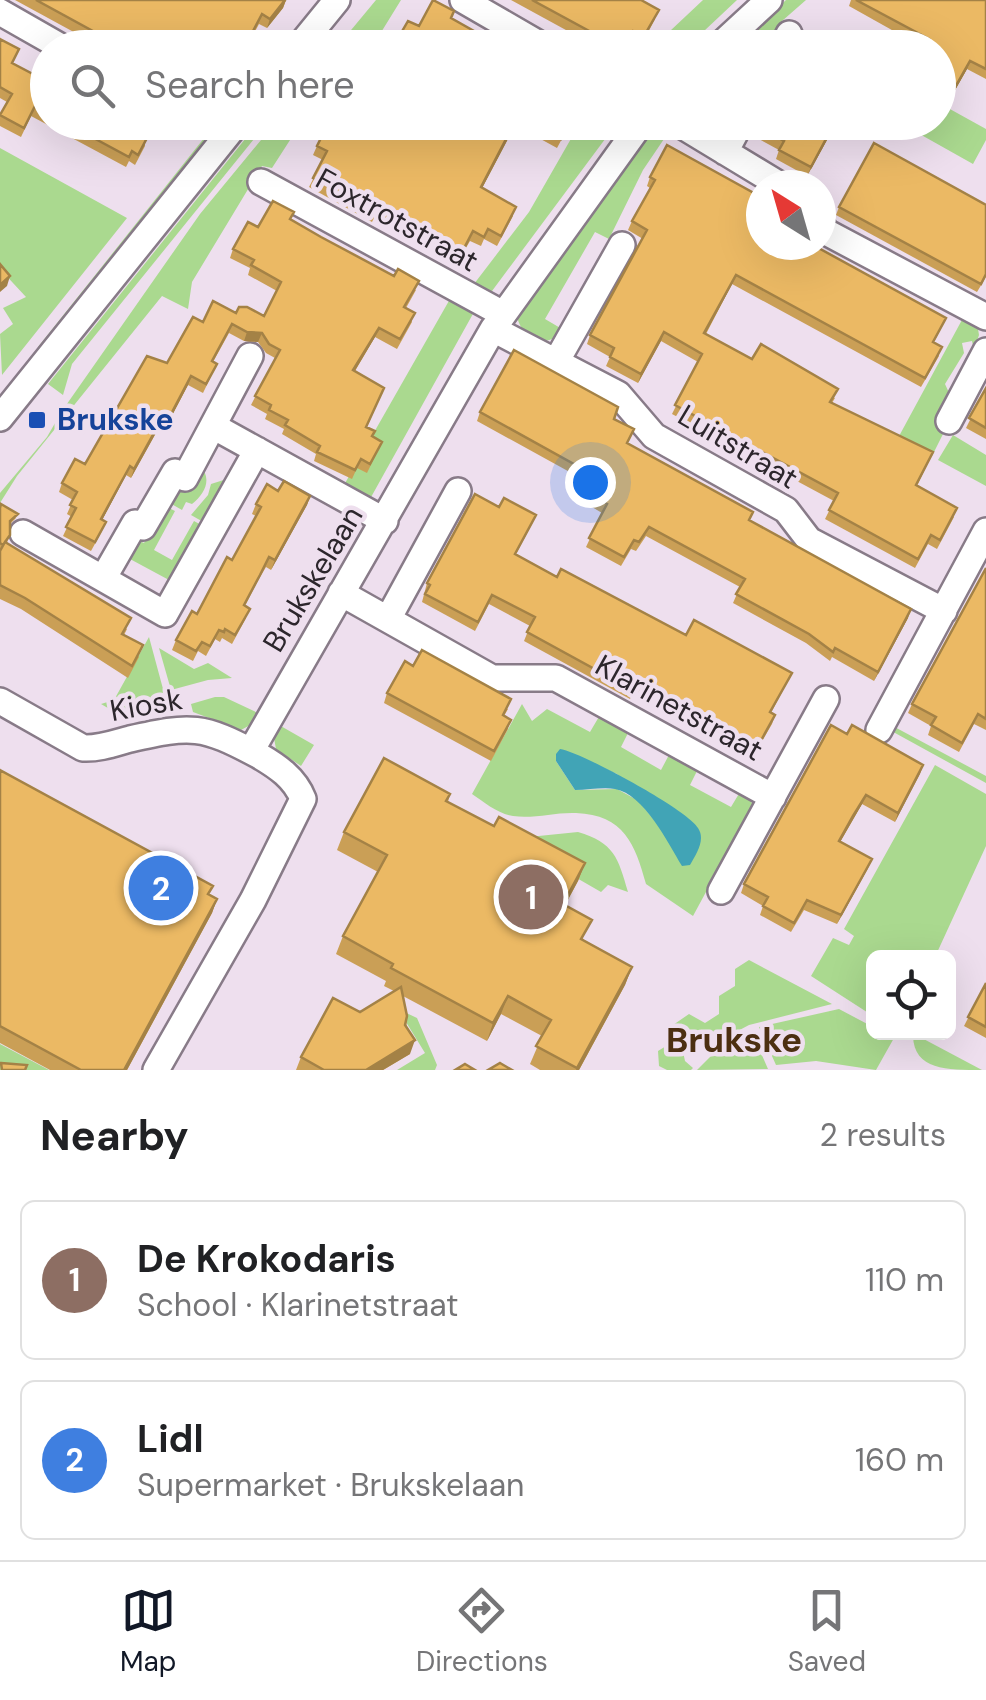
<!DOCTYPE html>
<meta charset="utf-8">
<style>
:root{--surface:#fff;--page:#f6f6f6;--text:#202124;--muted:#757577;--line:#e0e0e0;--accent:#111827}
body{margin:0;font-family:"DM Sans",sans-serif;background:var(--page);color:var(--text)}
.controls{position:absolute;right:30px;bottom:30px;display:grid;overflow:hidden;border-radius:15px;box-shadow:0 10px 40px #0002}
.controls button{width:90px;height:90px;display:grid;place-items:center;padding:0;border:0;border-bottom:2px solid var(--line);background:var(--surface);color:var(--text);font:50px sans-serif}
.compass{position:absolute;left:746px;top:170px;width:90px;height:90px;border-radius:50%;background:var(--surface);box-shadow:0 10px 40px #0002;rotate:323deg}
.you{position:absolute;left:590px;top:482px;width:35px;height:35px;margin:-25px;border:8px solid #fff;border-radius:50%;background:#1a73e8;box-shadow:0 0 0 15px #1a73e833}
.badge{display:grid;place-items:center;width:65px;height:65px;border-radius:50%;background:var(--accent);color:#fff;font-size:32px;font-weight:700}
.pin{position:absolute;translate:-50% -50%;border:5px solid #fff;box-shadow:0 2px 10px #0006}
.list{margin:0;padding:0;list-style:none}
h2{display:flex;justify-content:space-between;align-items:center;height:130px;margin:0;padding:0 40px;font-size:42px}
h2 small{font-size:32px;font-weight:400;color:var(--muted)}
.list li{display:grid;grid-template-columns:65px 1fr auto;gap:30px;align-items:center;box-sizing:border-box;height:160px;margin:0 20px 20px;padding:0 20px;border:2px solid var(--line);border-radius:15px}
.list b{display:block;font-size:38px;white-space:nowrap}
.list p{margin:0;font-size:32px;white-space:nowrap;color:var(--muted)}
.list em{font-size:32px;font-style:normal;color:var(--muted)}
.icon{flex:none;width:55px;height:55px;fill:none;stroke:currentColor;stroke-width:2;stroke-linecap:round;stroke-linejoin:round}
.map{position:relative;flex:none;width:986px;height:1070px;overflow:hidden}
.search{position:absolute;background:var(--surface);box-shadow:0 10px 40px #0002;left:30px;right:30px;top:30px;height:110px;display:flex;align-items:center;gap:25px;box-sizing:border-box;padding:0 35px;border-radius:55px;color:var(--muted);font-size:38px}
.sheet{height:490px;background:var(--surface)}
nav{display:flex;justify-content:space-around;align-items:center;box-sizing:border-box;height:140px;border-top:2px solid var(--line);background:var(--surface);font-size:28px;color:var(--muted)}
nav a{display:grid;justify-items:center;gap:5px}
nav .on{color:var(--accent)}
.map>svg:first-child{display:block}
.green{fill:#aad98f;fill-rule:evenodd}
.water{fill:#41a4b6}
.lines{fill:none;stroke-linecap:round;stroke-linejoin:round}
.minor-casing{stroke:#887b88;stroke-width:30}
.minor{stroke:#fff;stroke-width:25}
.wall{fill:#ca9f56}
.shaded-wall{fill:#a48246}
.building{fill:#ebb964;stroke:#a48246;stroke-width:2.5}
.transit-dot{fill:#1a4fb4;stroke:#eedfee;stroke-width:4}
.labels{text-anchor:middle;stroke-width:9;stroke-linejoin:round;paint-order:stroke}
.street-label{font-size:30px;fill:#2c262c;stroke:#eedfee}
.transit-label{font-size:30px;font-weight:bold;fill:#164399;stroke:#eedfee;text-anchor:start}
.quarter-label{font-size:35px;font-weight:bold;fill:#4c2f11;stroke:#eedfee}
</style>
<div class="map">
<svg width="986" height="1070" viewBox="0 0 986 1070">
<rect width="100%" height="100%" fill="#eedfee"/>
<path class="green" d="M376,0H401L372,47H337Z
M703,0H737L687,47H653Z
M786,0H806L782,21L771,47L735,48Z
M939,103L986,129V140L973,164L900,123L938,122Z
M216,123H224L42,350L38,347Z
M258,123H267L72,364L63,395L48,384Z
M275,123H301L272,168L262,166L192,282L188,309L162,296L17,476L0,503V493L47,437L62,411L200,214Z
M580,123H617L492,291L485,296L474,284L529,212Z
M656,135L666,136L643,170L609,239L595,232L545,319L562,329C550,353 516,336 517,312L628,161L647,139Z
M0,148L127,218L2,375L0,334L13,324L3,308L26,297L0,269Z
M450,299L474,312L370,499L344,485Z
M963,318L978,329L979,335L974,350L972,341L962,343L964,353L945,384L950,395L935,425L944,432L932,456L898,438Z
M953,435L986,455V486L938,460Z
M198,464C213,477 206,493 192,504L186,502L182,510L168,502L174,489L182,492Z
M230,478L205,523L191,515L208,495L211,484Z
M165,506L175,511L154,550L172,560L194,521L203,526L165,596H160L169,580L130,559L121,575L117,573L135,539L144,543Z
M149,637L166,700L118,714L101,704L114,700Z
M159,648L194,669L208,663L232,678L208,680L171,690Z
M215,697H224L260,714L252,724L241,730L193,712L191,704Z
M522,704L532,721L547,709L590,732L600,715L629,731L621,747L661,770L670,753L698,769L690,785L731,807L740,792L747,794L753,805L693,916L646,884C635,844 624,815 576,813C555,812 534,819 513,816C498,814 484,802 472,794ZM560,750L617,774L690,865L639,801L617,789L575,790L556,761Z
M889,724L986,776V783L886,728Z
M279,725L314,745L301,766L276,749L274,738Z
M935,765L986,794V846L935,957L874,958L873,1016L811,976L833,938L849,945L854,936L844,929Z
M578,832C614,843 618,857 628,892L608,885L601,892L509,839Z
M749,960L832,1004L749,1025L717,1042L706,1033L692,1034L682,1047L685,1061L693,1068L691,1070H667L659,1066L658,1051L671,1043L673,1025L689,1014L705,1023L719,1014V996L735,986V969Z
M398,1009L417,1018L437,1065L435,1070H397L425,1053Z
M839,1009L873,1027L874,1032L883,1033L894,1038L876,1070L816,1061L776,1065L759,1027Z
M751,1030L768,1069L697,1070L724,1043Z
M913,1036H918L982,1070C947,1070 914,1070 913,1036Z
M0,1044L49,1070H0Z"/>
<path class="water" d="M560,749C581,752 688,810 698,828C706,840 696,854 690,865L682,866C668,843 644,794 615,789C603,787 588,790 575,790L556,761V754Z"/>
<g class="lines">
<defs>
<path id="minor" d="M463,0L546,48
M0,12L63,48
M298,48L337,0
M717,48L769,0
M782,48L789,34
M676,122L780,185
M725,152L741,122
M261,182L503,314
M821,224L826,232L986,317
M493,329L618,394L654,436L786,510L809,540L944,611
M556,362L622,245
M0,418L238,122
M949,421L986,351
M213,426L385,521
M23,533L165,614L257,450
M104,577L135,523L143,527L175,472L185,478L250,356
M341,593L492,678H556L773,797
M388,619L458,491
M0,701L83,748C99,749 115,743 130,739C192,725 202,725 258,755C277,766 295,778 303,799L253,900L156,1070
M879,730L986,531
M251,751L493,329L642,122
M721,891L826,699"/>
</defs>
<use href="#minor" class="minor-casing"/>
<use href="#minor" class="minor"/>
</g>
<path class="wall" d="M15,0H286L283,8L267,28L259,24L246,48H103Z
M511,0H641L655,19L641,46L630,40L626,48L597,47Z
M851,0H986V79L967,69L946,106L938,102V48H924L849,6Z
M0,39L19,49L13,63L48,82V122H148L144,134L145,146L135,165L129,161L126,167L31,116L21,137L0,126V116L7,102L0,98Z
M403,122H571L557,148L515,125L482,188L513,216L497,246L484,239L481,246L470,241L455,267L434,255L437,248L376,214L372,222L309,187L323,160L313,155L317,146L396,136Z
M837,122L807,176L776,159L779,150L757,138L760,128Z
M650,177L761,245L946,318L934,342L939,356L921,387L732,284L706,334L752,359L835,398L832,403L933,452L917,486L954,517L937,549L928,544L915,568L825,519L834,501L672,414L698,362L661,341L638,383L606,366L610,357L587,344L590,335L643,239L628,230L632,221L650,188L647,186Z
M986,205V277L977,292L836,215L839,207Z
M294,212L291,220L416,290L406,308L412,322L397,349L375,337L355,371L384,388L367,427L373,437L382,442L367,473L357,468L352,479L314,461L316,454L282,434L284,429L265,419L267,414L251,405L275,358L266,353L258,342L244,341L229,333L213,362L217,364L203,393L188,385L167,425L162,422L131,478L126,475L102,520V531L91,551L63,536L72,517L67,514L73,500L59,492L62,483L85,464L167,363L203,322L236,313L264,316L277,291L248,275L250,268L230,258L233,249L258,227Z
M986,388V439L966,428Z
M480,412L614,419L628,444L750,521L908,618L874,681L832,657L830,661L806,643L733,603L740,587L646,536L636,551L631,549L621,566L586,547L602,513L587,504L595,486L477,421Z
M278,491L310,496L307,505L271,570L266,567L256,584L245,606L246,618L232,644L222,638L220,642L215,639L206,656L198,651L193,661L172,650L176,640L197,614L232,560L256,516L252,514L256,504Z
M0,508L16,518L10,524L7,544L127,629L124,635L139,657L128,678L21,609L0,599Z
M532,524L516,554L557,577L686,635L792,673L771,713L775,715L772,724L754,755L634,690L630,699L524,641L530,626L489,604L475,631L422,602L427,583Z
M986,568V730L974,724L959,752L928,735L931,726L908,713L912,704Z
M387,693L508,709L504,716L508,729L491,761L384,703Z
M847,734L923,765L895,822L862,804L840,842L868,868L837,924L804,910L791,932L760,915L763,906L741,893L744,884Z
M0,770L217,899L212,913L127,1070H50L0,1043Z
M450,794L448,802L494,826L585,863L578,881L565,905L584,940L632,967L625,985L579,1070H540L530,1064L542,1036L501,1014L487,1041L403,996L410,1054L383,1070H296L301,1057L360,1012L394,991L384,986L386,981L336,954L343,936L378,872L337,850L344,832Z
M986,983V1038L964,1026Z"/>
<path class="shaded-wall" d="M286,0L283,8L267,28L270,19Z
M970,61L967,69L946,106L949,98Z
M515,122H517L478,196L481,187Z
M835,122H837L807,176L811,167Z
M736,275L732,284L701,342L704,333Z
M10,276L7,286L0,292V285Z
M379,328L375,337L350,379L353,370Z
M247,332L262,333L258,342L244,341Z
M664,332L661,341L638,383L641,374Z
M191,376L188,385L167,425L170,416Z
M165,413L162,422L131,478L134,469Z
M130,466L126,475L98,528L101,519Z
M310,496L307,505L271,570L275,560Z
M911,609L908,618L874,681L878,672Z
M923,765L920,774L895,822L898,813Z
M866,795L862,804L835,851L839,841Z
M872,859L868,868L837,924L841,915Z
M585,863L578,881L556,922L563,904Z
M217,899L212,913L127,1070H124Z
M632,967L625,985L579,1070H576Z
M508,996L501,1014L487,1041L493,1023Z
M415,1040L410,1054L383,1070H366Z"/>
<path class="building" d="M36,0H285L270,19L262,14L244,48H124Z
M433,0L454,11L451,18L504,48L393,47L408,21L419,26Z
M532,0H641L659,10L644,36L633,31L624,48H602L598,45L602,38Z
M856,0H986V69L970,61L949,98L938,92V48H924L929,39Z
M0,39L19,49L12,63L48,82V113L35,106L24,128L0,115L12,94L0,87Z
M809,39L825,48H804Z
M64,122H148L142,133L148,136L138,155L132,151L129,157Z
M329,122H370L396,136L403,122H515L481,187L516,207L501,236L488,229L484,237L473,231L459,258L438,246L442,239L379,205L375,212L313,178L327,151L317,146Z
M531,122H570L561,139Z
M763,122H835L811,167L779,150L784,141L760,128Z
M874,143L986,205V274L981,284L839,207Z
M667,145L761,197V245H813L946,318L933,342L942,347L925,378L736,275L704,333L752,359L761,344L838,389L830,402L933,452L916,485L957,508L940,540L931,535L918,559L829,510L838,493L675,405L702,354L664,332L641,374L610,357L614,348L590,335L647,230L632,221L655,180L650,177Z
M273,201L294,212L290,219L321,237L394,276L398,269L419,281L404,307L415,313L400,339L379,328L353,370L384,388L366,427L375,431L372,436L382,442L370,464L361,459L355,470L317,452L320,446L285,425L288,420L269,410L271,405L255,396L280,350L269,344L262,333L247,332L232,324L212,361L217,364L206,384L191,376L170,416L165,413L134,469L130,466L101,519L106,522L95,542L66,527L76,508L70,505L77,492L62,483L75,459L85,464L147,356L167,363L193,317L203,322L213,301L236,313L239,307H247L264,316L281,282L251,265L254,260L233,249L248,222L258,227Z
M0,264L10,276L0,285Z
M514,350L618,407L614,419L634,429L627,443L753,512L749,520L911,609L878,672L835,648L833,652L809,634L736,594L745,579L649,527L639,542L634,540L624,557L589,538L607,504L590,495L599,478L480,412Z
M986,388V428L969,418Z
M284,481L310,496L275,560L269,557L260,575L244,605L250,609L235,635L225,629L224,632L219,630L210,646L202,642L196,651L176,640L192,611L197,614L227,557L232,560L261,507L256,504L267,484L278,491Z
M475,494L499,507L504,498L536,515L515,554L557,577L561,569L686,635L694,620L792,673L770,712L775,715L758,746L638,681L633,690L527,632L535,617L492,595L478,622L425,594L430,585L427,583Z
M1,504L18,514L10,521V535L3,545L0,543V508Z
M5,542L131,618L122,634L143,645L132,666L25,598L0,585V551Z
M986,568V719L978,714L962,743L931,725L936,717L912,704Z
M422,650L511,699L503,715L511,720L494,751L387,693L405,661L413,666Z
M831,725L847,734L852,725L923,765L898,813L866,795L853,816L839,841L872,859L841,915L807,900L794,923L763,906L768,897L744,884Z
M384,758L450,794L446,801L494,826L499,817L585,863L563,904L592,920L581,939L632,967L577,1068L536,1046L551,1020L508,996L493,1023L391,968L393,964L343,936L387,855L344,832Z
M0,770L213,886L208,894L217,899L124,1070H81L0,1026Z
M986,983V1027L968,1017Z
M401,987L407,1016L405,1025L415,1040L366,1070H324L301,1057L333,998L360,1012Z
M1,1063L27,1065L25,1070H2Z
M500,1063L512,1070H488Z
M465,1064L475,1070H455Z"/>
<rect class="transit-dot" x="27" y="410" width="20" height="20" rx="5"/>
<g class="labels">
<g class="street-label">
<text transform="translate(397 220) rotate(29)" y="10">Foxtrotstraat</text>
<text transform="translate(738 447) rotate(31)" y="10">Luitstraat</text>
<text transform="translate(313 579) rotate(-59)" y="10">Brukskelaan</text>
<text transform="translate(146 705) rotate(-10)" y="10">Kiosk</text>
<text transform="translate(679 708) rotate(29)" y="10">Klarinetstraat</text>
</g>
<g class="transit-label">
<text x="57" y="430">Brukske</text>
</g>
<g class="quarter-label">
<text x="734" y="1052">Brukske</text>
</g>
</g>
</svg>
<div class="controls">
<button><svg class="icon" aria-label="locate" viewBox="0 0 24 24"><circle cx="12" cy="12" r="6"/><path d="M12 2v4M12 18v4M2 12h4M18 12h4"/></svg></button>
</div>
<svg class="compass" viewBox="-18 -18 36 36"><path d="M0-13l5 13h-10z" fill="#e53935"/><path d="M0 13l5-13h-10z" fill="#757577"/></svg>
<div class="you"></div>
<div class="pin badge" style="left:531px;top:897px;background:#8d6e63">1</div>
<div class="pin badge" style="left:161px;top:888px;background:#3f7fe0">2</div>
<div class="search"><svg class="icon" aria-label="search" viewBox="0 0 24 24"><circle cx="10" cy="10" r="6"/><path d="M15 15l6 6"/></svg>Search here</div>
</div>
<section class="sheet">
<h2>Nearby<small>2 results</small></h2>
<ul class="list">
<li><span class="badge" style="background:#8d6e63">1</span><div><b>De Krokodaris</b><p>School · Klarinetstraat</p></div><em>110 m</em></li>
<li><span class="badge" style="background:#3f7fe0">2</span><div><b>Lidl</b><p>Supermarket · Brukskelaan</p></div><em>160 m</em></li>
</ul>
</section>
<nav>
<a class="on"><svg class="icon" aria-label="map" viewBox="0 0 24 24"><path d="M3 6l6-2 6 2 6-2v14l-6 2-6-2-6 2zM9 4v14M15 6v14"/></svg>Map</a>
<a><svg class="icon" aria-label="directions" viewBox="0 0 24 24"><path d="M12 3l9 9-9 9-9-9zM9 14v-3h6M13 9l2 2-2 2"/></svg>Directions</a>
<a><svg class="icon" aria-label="saved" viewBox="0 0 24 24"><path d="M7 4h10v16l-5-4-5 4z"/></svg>Saved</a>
</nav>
